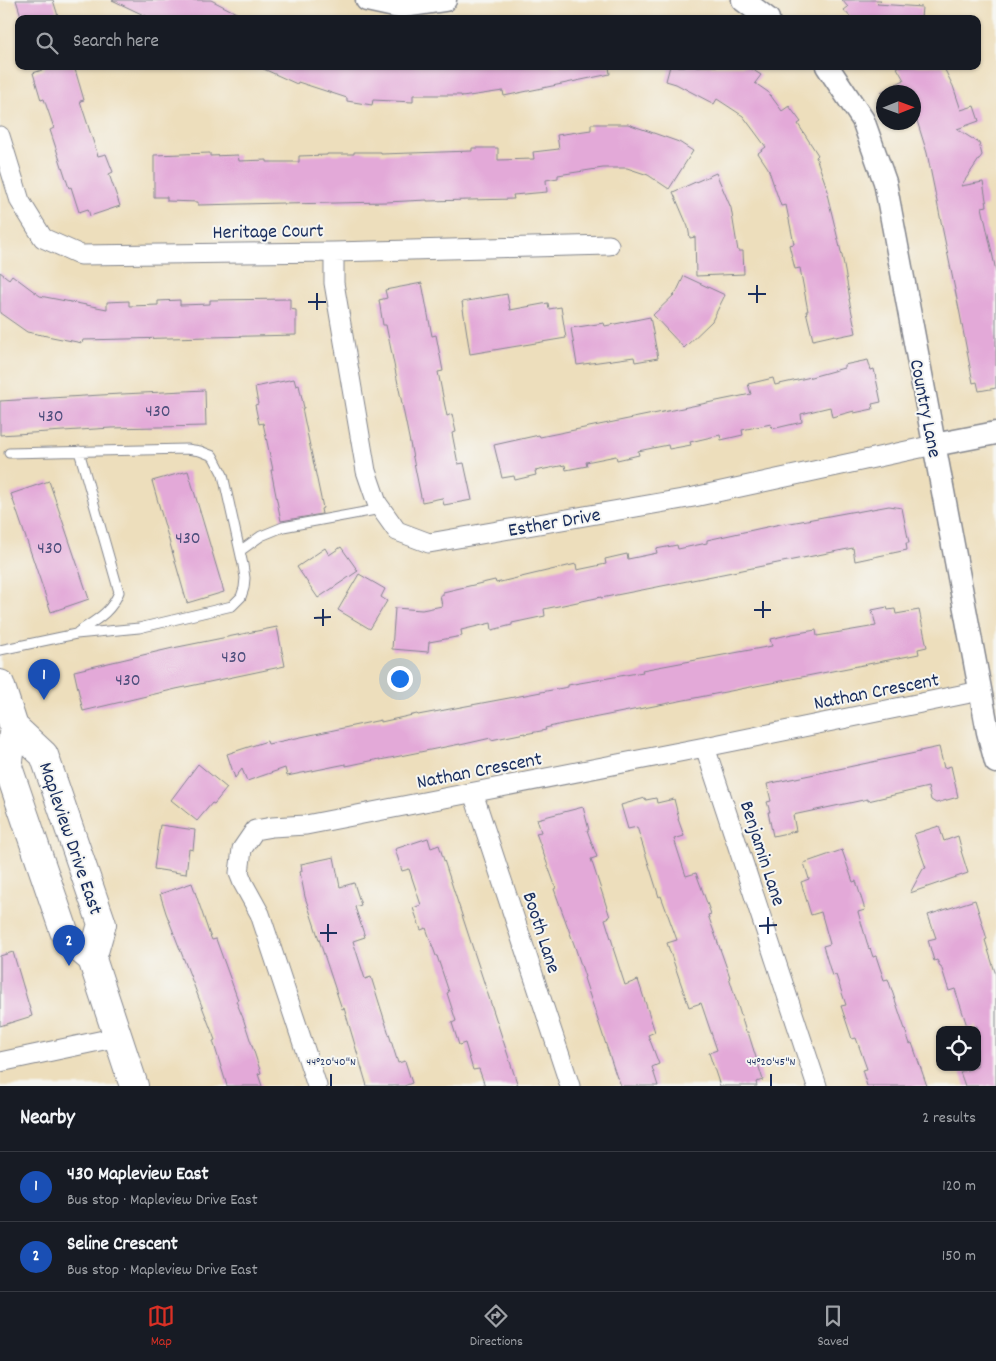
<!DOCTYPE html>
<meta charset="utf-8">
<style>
:root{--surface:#171b24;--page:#20242c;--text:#f1f3f6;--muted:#9ea1a6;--line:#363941;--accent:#d93025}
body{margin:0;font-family:Dekko,sans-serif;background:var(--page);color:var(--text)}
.controls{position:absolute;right:15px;bottom:15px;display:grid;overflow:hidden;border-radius:10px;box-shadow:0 1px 4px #0004}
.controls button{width:45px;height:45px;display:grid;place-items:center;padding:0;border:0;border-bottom:1px solid var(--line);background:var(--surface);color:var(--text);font:25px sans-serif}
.compass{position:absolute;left:876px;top:85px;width:45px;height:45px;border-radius:50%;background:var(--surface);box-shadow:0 1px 4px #0004;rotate:89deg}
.you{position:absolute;left:399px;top:678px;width:18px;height:18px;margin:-12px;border:4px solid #fff;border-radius:50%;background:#1a73e8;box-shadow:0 0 0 8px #1a73e833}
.badge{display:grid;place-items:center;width:32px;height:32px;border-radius:50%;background:var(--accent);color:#fff;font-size:16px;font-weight:700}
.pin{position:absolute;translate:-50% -41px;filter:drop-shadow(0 1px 2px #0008)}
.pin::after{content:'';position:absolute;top:26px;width:18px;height:15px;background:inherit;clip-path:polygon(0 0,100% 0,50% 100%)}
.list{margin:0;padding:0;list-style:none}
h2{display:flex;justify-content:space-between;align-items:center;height:65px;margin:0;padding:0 20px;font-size:21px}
h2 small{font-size:16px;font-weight:400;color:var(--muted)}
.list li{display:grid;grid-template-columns:32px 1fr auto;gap:15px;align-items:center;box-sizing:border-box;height:70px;padding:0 20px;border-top:1px solid var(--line)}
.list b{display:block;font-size:19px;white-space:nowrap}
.list p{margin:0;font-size:16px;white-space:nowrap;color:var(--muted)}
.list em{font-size:16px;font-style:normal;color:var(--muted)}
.icon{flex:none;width:28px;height:28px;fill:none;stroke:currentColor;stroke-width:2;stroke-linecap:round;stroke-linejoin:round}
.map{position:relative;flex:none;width:996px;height:1086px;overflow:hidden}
.search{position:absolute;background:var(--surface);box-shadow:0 1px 4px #0004;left:15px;right:15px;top:15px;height:55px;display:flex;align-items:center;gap:12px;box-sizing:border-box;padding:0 18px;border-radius:10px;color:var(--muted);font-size:19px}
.sheet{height:205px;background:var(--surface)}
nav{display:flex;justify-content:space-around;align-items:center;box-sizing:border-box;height:70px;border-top:1px solid var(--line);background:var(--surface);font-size:14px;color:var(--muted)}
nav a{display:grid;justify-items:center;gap:2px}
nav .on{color:var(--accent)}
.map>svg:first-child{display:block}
.building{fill:#e3a9d8}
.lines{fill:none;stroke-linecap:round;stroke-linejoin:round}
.service-casing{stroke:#84868d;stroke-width:11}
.minor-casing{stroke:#84868d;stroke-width:21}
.tertiary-casing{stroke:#84868d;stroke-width:25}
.primary-casing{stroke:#84868d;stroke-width:30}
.service{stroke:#fff;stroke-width:9}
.minor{stroke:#fff;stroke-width:19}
.tertiary{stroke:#fff;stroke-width:22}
.primary{stroke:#fff;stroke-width:28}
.ticks{fill:none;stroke:#1b2f5e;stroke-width:2}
.labels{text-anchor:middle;stroke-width:4;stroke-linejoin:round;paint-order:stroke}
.number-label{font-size:18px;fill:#4d4e7c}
.street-label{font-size:20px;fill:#1b2f5e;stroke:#f6f6f2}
.ticks-label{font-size:12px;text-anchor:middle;fill:#1b2f5e;stroke:#f6f6f2;stroke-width:4;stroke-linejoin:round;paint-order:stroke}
</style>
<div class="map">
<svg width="996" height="1086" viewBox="0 0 996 1086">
<rect width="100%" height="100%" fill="#f6f6f2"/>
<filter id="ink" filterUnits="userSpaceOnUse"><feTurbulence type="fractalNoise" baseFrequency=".02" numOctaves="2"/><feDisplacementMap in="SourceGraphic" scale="10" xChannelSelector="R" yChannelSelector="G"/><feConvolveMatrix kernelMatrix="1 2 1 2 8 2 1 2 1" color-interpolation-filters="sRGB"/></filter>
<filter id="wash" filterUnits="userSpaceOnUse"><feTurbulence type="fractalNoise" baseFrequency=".0096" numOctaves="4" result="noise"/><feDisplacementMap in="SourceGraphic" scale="20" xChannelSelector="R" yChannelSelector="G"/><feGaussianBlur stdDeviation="1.12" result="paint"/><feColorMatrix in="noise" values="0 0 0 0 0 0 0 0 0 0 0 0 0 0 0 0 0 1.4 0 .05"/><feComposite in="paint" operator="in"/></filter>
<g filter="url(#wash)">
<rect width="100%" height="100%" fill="#eddebc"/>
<g id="blocks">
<path class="building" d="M16,0H53L59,19H22Z
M112,0H211L248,19H152Z
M842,0H881L877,4L922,7L921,19H852L844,10L848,7Z
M44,66H74L84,100L80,101L98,156L106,154L113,172L109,174L120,206L90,216L88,209L79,212L71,187L69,188L50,130L54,128L44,99L41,100L33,73L45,69Z
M257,66H609L610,74L504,96L503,91L462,97L461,95H413V102L373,100L372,105L347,101V98L298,82L297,84Z
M670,66H747L761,75L755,83L768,92L782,111L789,106L801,122L798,124L818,155L816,157L829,194H827L843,260L850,299H849L856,333L836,337L835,335L813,340L806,311H808L800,268L795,269L789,245L794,244L786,205L781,206L768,168L758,153L766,147L743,116L717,99L714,104L676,84L666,81Z
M896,66H943L953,86L961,110L974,106L979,121L957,129L979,143L982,155L961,186L983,182L987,206L982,207L996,271V388L979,391L977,382L973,383L960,314L927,153L914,111V92H881L904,80Z
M591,124H628L679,142L693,151L669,189L648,175L627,168H603L558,175V178L546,180L547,192L513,195L514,199L427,201V200L386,202L284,204V203L198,205V202L167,201V197H154V155L210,153V156L238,155L239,161L267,160V162H299V156L327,155V154H354V152H381V154L472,151V148H498V160L534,159L533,152L559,149L557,135L591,130Z
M716,173L731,208L738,251H743L744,274L696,276L695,237L690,238L688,227L673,192Z
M0,272L9,279L12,275L40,296L107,309V302L129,301V306L158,305V301L180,300V305L210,304V300L290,299V309L296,310V335L83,340L82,343L27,332L0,313Z
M684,276L725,295L712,321L684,348L653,315L676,293Z
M422,283L432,336L436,335L443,371L438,372L447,416L452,414L456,432L452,433L458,464L464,463L472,500L444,505L442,498L422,502L386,325H383L379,300L387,298L385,290Z
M507,294L510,310L548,303L549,309L561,307L566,338L470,354L462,302Z
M650,317L658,358L635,362L634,357L577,365L571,328L604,323L605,326Z
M868,360L871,370L874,369L881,402L872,404L873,409L854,413V411L832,417L830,407L801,414L802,422L772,429L771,424L742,430L743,435L721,440L720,435L690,442L691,445L669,449L668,445L638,451L639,455L617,460L616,456L586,462L587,466L566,470L565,465L535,471L536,475L515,480L514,476L502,478L494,445L539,435L540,437L751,394L748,384L773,378L775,385L811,377L844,368V365Z
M294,379L296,386L299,385L304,408H302L323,508L321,509L322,514L281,521L271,470H273L263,423L259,424L255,405L258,404L255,387Z
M205,390L206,426L111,428L0,435V401L101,395Z
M188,471L224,592L187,603L152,481Z
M49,481L89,599L51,612L11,494Z
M889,506L902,508L909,543H906L907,550L855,561L853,548L652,588L601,598V597L544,609L545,616L512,623V625L492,630L491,623L461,630L462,636L429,642L428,652L392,649L395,608L422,610L442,606L440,595H443V592L495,580L496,583L576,564L577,570L606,564L605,559L627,554L628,559L657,553L656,549L677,545L678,549L707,543V540L785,523V524L856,511V512Z
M341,547L358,571L318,598L297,567L325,548L329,555Z
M359,574L385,589L381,597L387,601L370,629L338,610Z
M887,607L888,610L895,609L896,614L919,610L927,647L918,649L919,654L562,724L545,728L546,730L525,734V733L491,740V738L460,745V744L380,760V759L346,766V764L287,776L285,768L247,781L242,769L235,778L227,754L267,741L268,744L381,720V722L417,714L418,715L568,687V685L643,672L642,670L772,646L770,639L792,634L816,630L817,636L876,626L872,610Z
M277,627L285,666L176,689L83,711L74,671L173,648Z
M939,747L944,768L951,766L958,797L936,803L931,800L928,787L868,801V799L793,815L796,831L773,836L768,812H770L767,802L771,801L767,784L920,752V751Z
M198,764L227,788L214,804L212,803L197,821L171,800Z
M645,798L646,800L656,798L657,803L674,799L679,819H678L684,836L674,839L686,876L696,873L703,892L711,914L708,915L730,977H729L746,1032H748L763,1080L756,1082L757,1086H720L709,1053L717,1050L701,1003L689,1007L667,943L677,940L661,896L659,897L637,827L628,829L621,805Z
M583,807L589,830H587L597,857L591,859L610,917L605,919L614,948H613L625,985L638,980L655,1032L648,1035L659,1064L652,1067L658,1086H621L618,1078H617L584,978L585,977L575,947L554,889L556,888L536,833L541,832L537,819Z
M160,825L195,830L193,850L189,849L186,874L154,869Z
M939,826L944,841L958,836L962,851H961L968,873L910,893L923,869L926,868L914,834Z
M428,838L431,848L439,845L518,1086H485L479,1069L473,1070L465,1043L459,1045L452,1023L456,1021L447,993L449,992L437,956H436L426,928L421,930L413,908L421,905L409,869L402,871L395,849Z
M842,850L853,882L856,881L865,910L858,912L869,949L870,948L873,957L876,956L884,980L888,979L910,1044L912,1043L927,1086H867L862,1070L867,1069L856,1038L852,1039L841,1006L846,1005L836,975L832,976L823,946L830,944L821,912L811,915L801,882L809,879L804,863Z
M334,857L340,887L354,883L361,905L355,907L365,937L353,941L365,979L371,977L398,1063L405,1061L412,1083L404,1086H367L344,1008L342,1009L305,897L300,872L302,871L301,864Z
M192,883L209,933L212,940L216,939L238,1000L236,1001L243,1018L261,1073L258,1074L262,1086H227L213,1041L215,1040L166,913L160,894Z
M975,900L987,939L985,940L996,975V1086H965L960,1072L977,1067V1026L968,1029L955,989L949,991L941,966H940L937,960L934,961L928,940L936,938L928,915Z
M13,952L32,1016L0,1026V956Z"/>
</g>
</g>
<g filter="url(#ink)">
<use href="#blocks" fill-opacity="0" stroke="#84868d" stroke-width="1"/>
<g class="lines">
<defs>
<path id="service" d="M240,551L261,536L283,527L381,509
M78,632C96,620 111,613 119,592L79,451
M0,650L76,634L139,628L232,606L241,597L244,588L245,578L243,565L223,475L213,456L200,451L187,449L9,453"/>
<path id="minor" d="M0,136L20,201L43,238L81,255L334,252L609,245
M334,252V283L366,471L377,503L397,531L429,543L694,497L934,445
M705,747L817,1086
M473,793L570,1086
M0,1062L118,1037
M317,1086L260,914L243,883L239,873L242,849L255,830L272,827L306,825L705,747L980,691"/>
<path id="tertiary" d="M367,0L399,7L445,0
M743,0L768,19
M827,66L863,120L885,182L988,732L996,762
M934,445L996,433"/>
<path id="primary" d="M0,684L14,727L8,767L66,937L92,959L134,1086
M14,727L44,755L102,924L92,959"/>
</defs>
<use href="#service" class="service-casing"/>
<use href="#minor" class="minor-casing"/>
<use href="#tertiary" class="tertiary-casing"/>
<use href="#primary" class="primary-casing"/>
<use href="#service" class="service"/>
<use href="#minor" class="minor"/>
<use href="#tertiary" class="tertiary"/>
<use href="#primary" class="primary"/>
</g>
</g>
<path class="ticks" d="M757,285V303M317,293V310M748,294H766M308,302H326M763,601V618M323,609V626M754,610H771M314,618L331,617M768,917V934M328,924V942M759,926L777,925M320,933H337M331,1074V1086M771,1074V1086"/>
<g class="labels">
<g class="number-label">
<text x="158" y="416">430</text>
<text x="51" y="421">430</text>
<text x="188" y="543">430</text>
<text x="50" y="553">430</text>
<text x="234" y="662">430</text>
<text x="128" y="685">430</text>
</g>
<g class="street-label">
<text transform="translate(268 230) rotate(-1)" y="7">Heritage Court</text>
<text transform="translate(927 408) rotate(79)" y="7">Country Lane</text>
<text transform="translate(554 521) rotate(-10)" y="7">Esther Drive</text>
<text transform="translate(876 690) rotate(-11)" y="7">Nathan Crescent</text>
<text transform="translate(479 769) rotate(-11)" y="7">Nathan Crescent</text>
<text transform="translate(72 838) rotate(71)" y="7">Mapleview Drive East</text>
<text transform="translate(764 853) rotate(72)" y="7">Benjamin Lane</text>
<text transform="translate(543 932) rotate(72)" y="7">Booth Lane</text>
</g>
</g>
<g class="ticks-label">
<text x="331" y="1065">44°20'40"N</text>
<text x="771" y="1065">44°20'45"N</text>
</g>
</svg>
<div class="controls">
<button><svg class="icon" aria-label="locate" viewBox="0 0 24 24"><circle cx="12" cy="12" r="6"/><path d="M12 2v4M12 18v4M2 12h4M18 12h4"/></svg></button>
</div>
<svg class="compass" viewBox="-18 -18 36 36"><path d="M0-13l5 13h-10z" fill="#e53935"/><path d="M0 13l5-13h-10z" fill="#9ea1a6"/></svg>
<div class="you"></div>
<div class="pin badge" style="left:44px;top:700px;background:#1a4fb4">1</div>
<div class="pin badge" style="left:69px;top:966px;background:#1a4fb4">2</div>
<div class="search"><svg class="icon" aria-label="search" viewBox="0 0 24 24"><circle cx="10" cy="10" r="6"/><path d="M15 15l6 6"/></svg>Search here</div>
</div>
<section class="sheet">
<h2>Nearby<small>2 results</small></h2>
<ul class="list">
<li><span class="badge" style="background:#1a4fb4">1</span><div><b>430 Mapleview East</b><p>Bus stop · Mapleview Drive East</p></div><em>120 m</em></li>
<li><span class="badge" style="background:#1a4fb4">2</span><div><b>Seline Crescent</b><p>Bus stop · Mapleview Drive East</p></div><em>150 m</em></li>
</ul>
</section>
<nav>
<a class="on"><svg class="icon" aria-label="map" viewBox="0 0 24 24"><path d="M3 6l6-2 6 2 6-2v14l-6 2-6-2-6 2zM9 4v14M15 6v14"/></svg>Map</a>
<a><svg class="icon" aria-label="directions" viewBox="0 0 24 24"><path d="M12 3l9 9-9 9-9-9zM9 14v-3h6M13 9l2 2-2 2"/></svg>Directions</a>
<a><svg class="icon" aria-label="saved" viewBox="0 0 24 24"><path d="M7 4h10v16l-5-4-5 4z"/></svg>Saved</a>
</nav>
